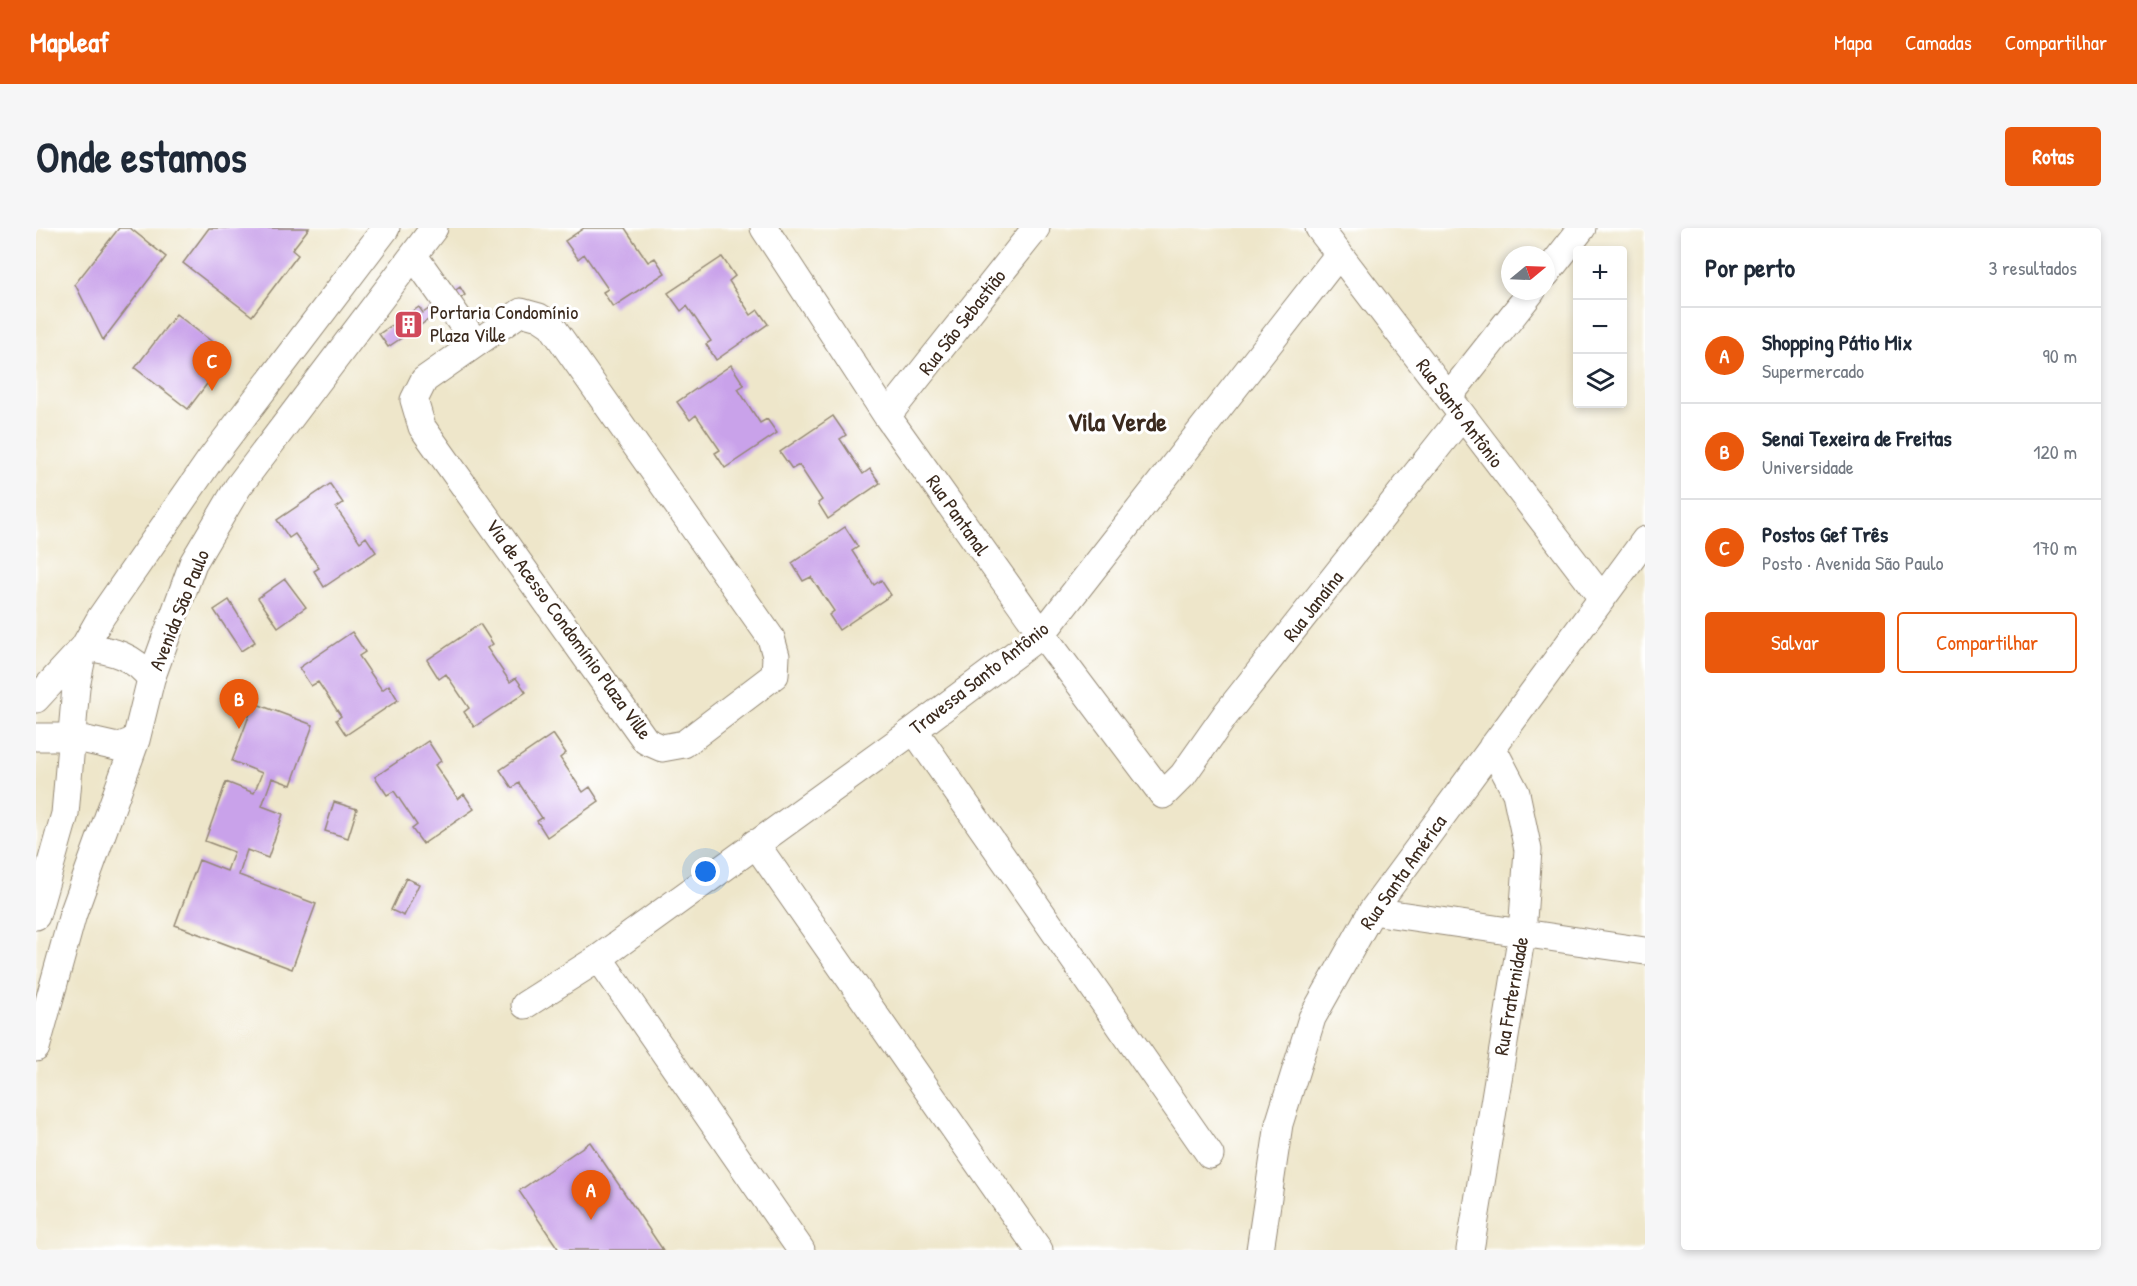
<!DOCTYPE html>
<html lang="pt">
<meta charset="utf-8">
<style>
:root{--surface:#fff;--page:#f6f6f7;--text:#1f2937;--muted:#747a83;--line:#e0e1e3;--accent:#ea580c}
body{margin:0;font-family:"Patrick Hand",sans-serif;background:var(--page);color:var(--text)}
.controls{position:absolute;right:18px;top:18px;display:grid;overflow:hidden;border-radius:6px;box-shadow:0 3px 9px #0003}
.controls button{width:54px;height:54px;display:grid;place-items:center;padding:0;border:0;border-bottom:2px solid var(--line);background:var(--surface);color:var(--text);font:30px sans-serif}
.compass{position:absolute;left:1465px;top:18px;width:54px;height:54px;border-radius:50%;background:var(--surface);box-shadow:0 3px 9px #0003;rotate:71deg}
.you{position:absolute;left:670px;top:644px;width:21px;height:21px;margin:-15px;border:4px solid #fff;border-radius:50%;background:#1a73e8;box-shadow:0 0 0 9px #1a73e833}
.badge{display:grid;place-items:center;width:39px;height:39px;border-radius:50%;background:var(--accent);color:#fff;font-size:20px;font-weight:700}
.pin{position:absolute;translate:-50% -50px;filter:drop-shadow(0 2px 3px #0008)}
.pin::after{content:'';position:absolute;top:32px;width:21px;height:18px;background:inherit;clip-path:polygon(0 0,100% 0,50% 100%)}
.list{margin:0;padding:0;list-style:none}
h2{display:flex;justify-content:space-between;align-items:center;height:78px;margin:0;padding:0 24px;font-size:26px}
h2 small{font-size:20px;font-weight:400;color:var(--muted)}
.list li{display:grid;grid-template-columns:39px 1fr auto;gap:18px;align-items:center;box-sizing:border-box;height:96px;padding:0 24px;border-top:2px solid var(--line)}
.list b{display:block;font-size:22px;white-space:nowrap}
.list p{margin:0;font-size:20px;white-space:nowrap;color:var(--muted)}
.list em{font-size:20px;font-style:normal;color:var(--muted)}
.actions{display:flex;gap:12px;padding:18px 24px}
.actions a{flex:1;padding:14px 0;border:2px solid var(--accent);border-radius:6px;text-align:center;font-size:21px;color:var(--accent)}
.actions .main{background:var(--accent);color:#fff}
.icon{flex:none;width:33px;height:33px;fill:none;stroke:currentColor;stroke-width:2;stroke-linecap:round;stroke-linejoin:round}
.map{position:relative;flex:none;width:1609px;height:1022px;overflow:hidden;border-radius:6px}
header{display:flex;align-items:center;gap:36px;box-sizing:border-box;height:84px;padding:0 30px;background:var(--accent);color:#fff}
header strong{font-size:28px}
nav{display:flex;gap:33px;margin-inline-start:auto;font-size:21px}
.intro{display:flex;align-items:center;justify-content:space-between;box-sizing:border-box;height:144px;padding:0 36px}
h1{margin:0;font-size:42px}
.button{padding:15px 27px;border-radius:6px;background:var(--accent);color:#fff;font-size:21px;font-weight:700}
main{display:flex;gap:36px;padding:0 36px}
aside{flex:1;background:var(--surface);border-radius:6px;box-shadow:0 3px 9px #0003}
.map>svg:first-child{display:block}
.building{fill:#c9a2ea}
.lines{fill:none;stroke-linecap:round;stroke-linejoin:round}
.minor-casing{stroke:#948874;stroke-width:29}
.minor{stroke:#fff;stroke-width:27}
.labels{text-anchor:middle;stroke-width:6;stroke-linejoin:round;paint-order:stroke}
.poi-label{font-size:20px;fill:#3b2a1e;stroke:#fff;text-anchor:start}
.street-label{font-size:20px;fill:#3b2a1e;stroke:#fff}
.district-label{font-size:26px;font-weight:bold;fill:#3b2a1e;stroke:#fff}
</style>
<header>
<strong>Mapleaf</strong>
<nav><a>Mapa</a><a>Camadas</a><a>Compartilhar</a></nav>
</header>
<div class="intro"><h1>Onde estamos</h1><a class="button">Rotas</a></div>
<main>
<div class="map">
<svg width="1609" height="1022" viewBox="0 0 1609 1022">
<rect width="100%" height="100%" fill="#fff"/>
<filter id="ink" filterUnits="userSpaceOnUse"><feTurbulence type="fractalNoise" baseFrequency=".0167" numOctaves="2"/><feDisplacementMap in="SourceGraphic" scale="12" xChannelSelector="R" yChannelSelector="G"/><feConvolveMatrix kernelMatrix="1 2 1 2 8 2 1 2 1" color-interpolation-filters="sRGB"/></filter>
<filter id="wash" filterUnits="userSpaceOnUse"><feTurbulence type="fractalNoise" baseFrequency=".008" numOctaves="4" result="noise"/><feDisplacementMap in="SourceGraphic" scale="24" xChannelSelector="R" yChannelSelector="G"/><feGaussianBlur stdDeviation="1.35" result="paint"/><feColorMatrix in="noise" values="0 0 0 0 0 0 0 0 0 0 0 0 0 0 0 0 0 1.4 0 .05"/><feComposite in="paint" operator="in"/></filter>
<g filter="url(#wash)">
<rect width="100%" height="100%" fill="#eee6ca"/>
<g id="blocks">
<path class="building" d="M83,0H94L130,29L67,112L39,56Z
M173,0H273L256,22L262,27L216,88L147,35Z
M548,0H589L612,34L619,30L629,45L577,79L567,64L572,61L548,26L542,31L529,13Z
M686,29L699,48L693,53L715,87L722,82L732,96L680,132L670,116L675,113L651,78L645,83L632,65Z
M424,59L429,67L352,119L343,106L383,79L387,85Z
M140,86L193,127L152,181L99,140Z
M695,137L708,157L702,161L724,195L731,191L741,205L689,240L679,225L684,222L660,187L654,192L641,174Z
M797,188L810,207L804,211L827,246L834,241L844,255L792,291L782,275L786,272L763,237L756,241L744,224Z
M294,256L307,275L300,280L324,314L330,309L340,324L288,359L278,343L283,340L259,306L253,310L241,292Z
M809,299L822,319L816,323L838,357L845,352L855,367L803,402L793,387L798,383L775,349L767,353L756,335Z
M249,351L270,379L242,399L222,370Z
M193,372L219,414L205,423L178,382Z
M444,396L457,416L451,420L474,454L480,450L490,464L438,499L428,484L433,480L410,446L403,451L391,432Z
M316,404L329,424L323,428L346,462L353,457L362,472L310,507L300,492L305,488L282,454L275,458L263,440Z
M218,475L277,497L255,557L236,550L226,578L247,586L232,630L211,622L203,647L280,676L256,741L139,697L163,632L191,643L198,624L169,613L190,554L218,565L226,545L196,533Z
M517,506L530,525L524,530L547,564L554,559L563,573L511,609L501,593L506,590L483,555L476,560L464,542Z
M392,513L405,533L399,537L422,571L428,566L438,581L387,616L376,601L381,597L358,563L351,567L339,549Z
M298,574L321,581L312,610L289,603Z
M370,650L383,656L368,688L355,682Z
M554,914L627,1022H523L483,963Z"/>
</g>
</g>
<g filter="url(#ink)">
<use href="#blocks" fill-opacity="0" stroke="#948874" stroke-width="1.5"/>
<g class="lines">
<defs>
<path id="minor" d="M728,0L851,188L1006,406L1127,567L1147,547L1190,486L1426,188
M1283,0L1566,370
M378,28L439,114
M1510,46L1546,0
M485,84L503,89L515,97L735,410L740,428L739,447L648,516L626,520L610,513L386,199L378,172L388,152Z
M1413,168L1496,63
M851,188L1000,0
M0,471L48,419C75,422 99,428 115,451
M878,502L1174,927
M0,509H37L81,519L100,512
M719,615L1003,1022
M1336,683L1609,723
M0,688L29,586L40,459L48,419L65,389L174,232L350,0
M563,730L765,1022
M489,777L563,730L878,502L1006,406L1303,26
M0,820L37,686L100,512L115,451L157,335L202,259L398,0
M1224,1022L1243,896L1276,790L1336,683L1609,312
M1434,1022L1486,705L1492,622L1480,565L1456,519"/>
</defs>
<use href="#minor" class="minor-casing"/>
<use href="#minor" class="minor"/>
</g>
</g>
<defs>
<symbol id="building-square" viewBox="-11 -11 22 22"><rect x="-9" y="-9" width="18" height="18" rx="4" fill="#d1495b" stroke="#fff"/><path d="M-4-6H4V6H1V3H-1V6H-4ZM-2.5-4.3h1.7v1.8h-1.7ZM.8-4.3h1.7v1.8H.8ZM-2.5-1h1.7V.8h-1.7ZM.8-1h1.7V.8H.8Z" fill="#fff"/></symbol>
</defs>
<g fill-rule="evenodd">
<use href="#building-square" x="356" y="80" width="33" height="33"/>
</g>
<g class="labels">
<g class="poi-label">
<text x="394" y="91">Portaria Condomínio<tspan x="394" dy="23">Plaza Ville</tspan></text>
</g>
<g class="street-label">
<text transform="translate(926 94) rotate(-52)" y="7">Rua São Sebastião</text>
<text transform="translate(1424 185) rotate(53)" y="7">Rua Santo Antônio</text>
<text transform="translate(922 287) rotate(55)" y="7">Rua Pantanal</text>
<text transform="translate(1277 378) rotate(-52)" y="7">Rua Janaína</text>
<text transform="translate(143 382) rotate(-68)" y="7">Avenida São Paulo</text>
<text transform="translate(533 401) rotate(54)" y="7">Via de Acesso Condomínio Plaza Ville</text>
<text transform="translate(943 450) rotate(-38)" y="7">Travessa Santo Antônio</text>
<text transform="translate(1367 644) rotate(-55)" y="7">Rua Santa América</text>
<text transform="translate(1475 768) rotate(-80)" y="7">Rua Fraternidade</text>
</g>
<g class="district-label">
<text x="1081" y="203">Vila Verde</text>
</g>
</g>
</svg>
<div class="controls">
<button>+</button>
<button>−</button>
<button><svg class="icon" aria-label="layers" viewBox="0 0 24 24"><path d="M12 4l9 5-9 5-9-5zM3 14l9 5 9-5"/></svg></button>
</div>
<svg class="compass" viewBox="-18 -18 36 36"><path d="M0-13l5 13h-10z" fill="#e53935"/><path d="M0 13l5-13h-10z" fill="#747a83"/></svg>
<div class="you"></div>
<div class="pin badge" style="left:555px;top:992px">A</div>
<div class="pin badge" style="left:203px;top:501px">B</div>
<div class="pin badge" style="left:176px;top:163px">C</div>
</div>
<aside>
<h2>Por perto<small>3 resultados</small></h2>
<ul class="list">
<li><span class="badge">A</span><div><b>Shopping Pátio Mix</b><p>Supermercado</p></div><em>90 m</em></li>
<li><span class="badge">B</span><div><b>Senai Texeira de Freitas</b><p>Universidade</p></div><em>120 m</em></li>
<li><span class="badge">C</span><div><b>Postos Gef Três</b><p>Posto · Avenida São Paulo</p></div><em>170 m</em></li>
</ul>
<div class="actions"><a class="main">Salvar</a><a>Compartilhar</a></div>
</aside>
</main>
